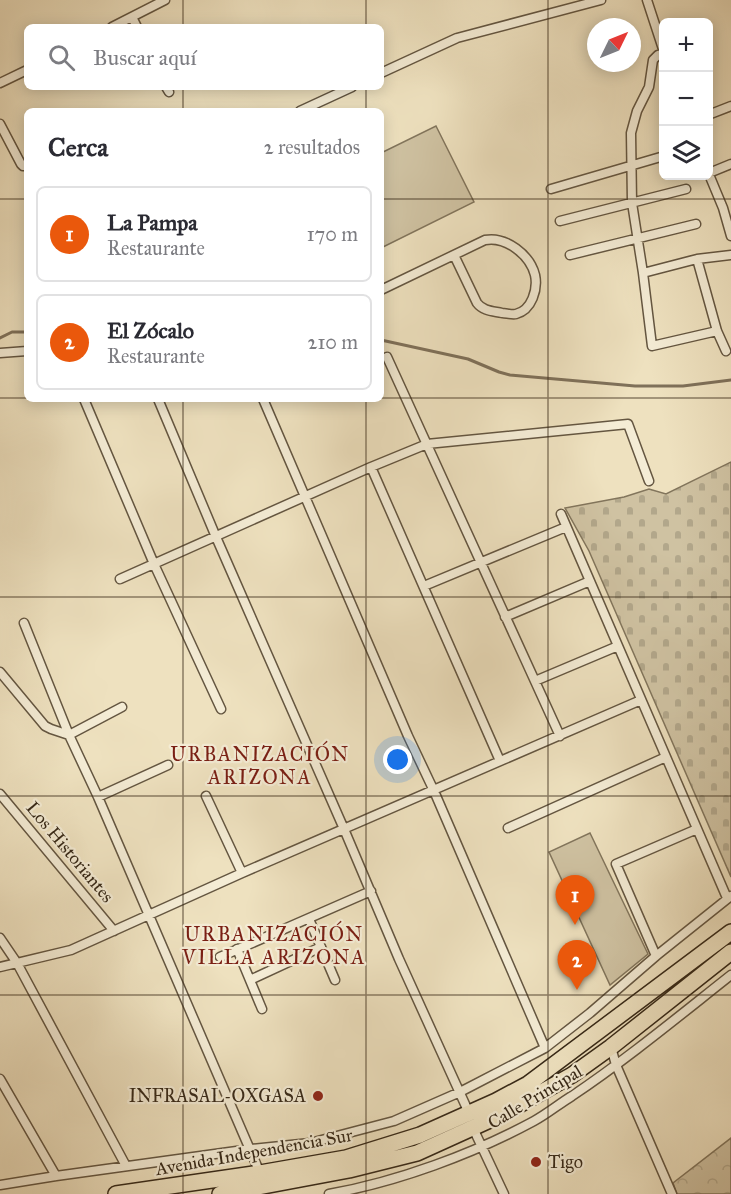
<!DOCTYPE html>
<html lang="es">
<meta charset="utf-8">
<style>
:root{--surface:#fff;--page:#f2f2f3;--text:#2b2b33;--muted:#7c7c81;--line:#e1e1e2;--accent:#ea580c}
body{margin:0;font-family:"IM FELL Great Primer",serif;background:var(--page);color:var(--text)}
.controls{position:absolute;right:18px;top:18px;display:grid;overflow:hidden;border-radius:9px;box-shadow:0 3px 15px #0003}
.controls button{width:54px;height:54px;display:grid;place-items:center;padding:0;border:0;border-bottom:2px solid var(--line);background:var(--surface);color:var(--text);font:30px sans-serif}
.compass{position:absolute;left:587px;top:18px;width:54px;height:54px;border-radius:50%;background:var(--surface);box-shadow:0 3px 15px #0003;rotate:47deg}
.you{position:absolute;left:398px;top:760px;width:21px;height:21px;margin:-15px;border:4px solid #fff;border-radius:50%;background:#1a73e8;box-shadow:0 0 0 9px #1a73e833}
.badge{display:grid;place-items:center;width:39px;height:39px;border-radius:50%;background:var(--accent);color:#fff;font-size:20px;font-weight:700}
.pin{position:absolute;translate:-50% -50px;filter:drop-shadow(0 2px 3px #0008)}
.pin::after{content:'';position:absolute;top:32px;width:21px;height:18px;background:inherit;clip-path:polygon(0 0,100% 0,50% 100%)}
.list{margin:0;padding:0;list-style:none}
h2{display:flex;justify-content:space-between;align-items:center;height:78px;margin:0;padding:0 24px;font-size:26px}
h2 small{font-size:20px;font-weight:400;color:var(--muted)}
.list li{display:grid;grid-template-columns:39px 1fr auto;gap:18px;align-items:center;box-sizing:border-box;height:96px;margin:0 12px 12px;padding:0 12px;border:2px solid var(--line);border-radius:9px}
.list b{display:block;font-size:22px;white-space:nowrap}
.list p{margin:0;font-size:20px;white-space:nowrap;color:var(--muted)}
.list em{font-size:20px;font-style:normal;color:var(--muted)}
.icon{flex:none;width:33px;height:33px;fill:none;stroke:currentColor;stroke-width:2;stroke-linecap:round;stroke-linejoin:round}
.map{position:relative;flex:none;width:731px;height:1194px;overflow:hidden}
.search{position:absolute;background:var(--surface);box-shadow:0 3px 15px #0003;left:24px;top:24px;width:360px;height:66px;display:flex;align-items:center;gap:15px;box-sizing:border-box;padding:0 21px;border-radius:9px;color:var(--muted);font-size:22px}
.panel{position:absolute;background:var(--surface);box-shadow:0 3px 15px #0003;left:24px;top:108px;width:360px;height:294px;border-radius:9px}
.map>svg:first-child{display:block}
.grass{fill:#cfc2a2;stroke:#82755c;stroke-width:1.5}
.forest{fill:url(#forest-crowns);stroke:#82755c;stroke-width:1.5}
.cemetery{fill:url(#cemetery-stones);stroke:#82755c;stroke-width:1.5}
.lines{fill:none;stroke-linecap:round;stroke-linejoin:round}
.stream{stroke:#7f715a;stroke-width:3}
.street-casing{stroke:#645641;stroke-width:11}
.highway-casing{stroke:#362817;stroke-width:18}
.street{stroke:#f4ecd5;stroke-width:8}
.highway{stroke:#eee1bf;stroke-width:15}
.grid{fill:none;stroke:#362817;stroke-width:1.5;stroke-opacity:0.55}
.poi-dot{fill:#8f2418;stroke:#f4ecd5;stroke-width:2}
.labels{text-anchor:middle;stroke-width:4.5;stroke-linejoin:round;paint-order:stroke}
.street-label{font-size:18px;fill:#362817;stroke:#f4ecd5}
.poi-label{font-size:18px;fill:#362817;stroke:#f4ecd5;text-anchor:end}
.neighbourhood-label{font-size:20px;letter-spacing:1.5px;fill:#7a1f14;stroke:#f4ecd5}
</style>
<div class="map">
<svg width="731" height="1194" viewBox="0 0 731 1194">
<defs>
<pattern id="forest-crowns" width="20" height="18" patternUnits="userSpaceOnUse" patternTransform="scale(1.5)"><rect width="20" height="18" fill="#cfc2a2"/><path d="M2 6a3 3 0 1 1 6 0M12 15a3 3 0 1 1 6 0" fill="none" stroke="#b2a78b"/></pattern>
<pattern id="cemetery-stones" width="16" height="16" patternUnits="userSpaceOnUse" patternTransform="scale(1.5)"><rect width="16" height="16" fill="#cfc2a2"/><path d="M2 7V4a2 2 0 0 1 4 0v3zM10 15v-3a2 2 0 0 1 4 0v3z" fill="#b2a78b"/></pattern>
</defs>
<rect width="100%" height="100%" fill="#eee1bf"/>
<filter id="stains"><feTurbulence type="fractalNoise" baseFrequency=".00333" numOctaves="4"/><feColorMatrix values="0 0 0 0 .2 0 0 0 0 .09 0 0 0 0 .02 0 0 0 .5 -.17"/></filter>
<radialGradient id="worn" r=".72"><stop offset=".6" stop-color="#630" stop-opacity="0"/><stop offset="1" stop-color="#630" stop-opacity=".3"/></radialGradient>
<path class="grass" d="M436,126L474,202L381,248V153Z
M590,833L648,954L610,985L549,852Z"/>
<path class="forest" d="M731,1138V1194H677L673,1183Z"/>
<path class="cemetery" d="M731,462V877L589,551L565,508L624,497L649,489L666,494Z"/>
<g class="lines">
<path class="stream" d="M0,338L12,332H27
M381,340L468,359L499,372L510,375L635,386H683L731,380"/>
<defs>
<path id="street" d="M647,0L664,52
M132,17L137,27
M112,27L165,0
M664,53L658,55L653,60L649,87L637,111L631,133L632,203L643,273L652,346L717,331
M381,73L457,38L601,0
M0,83L27,70
M166,87L169,92
M300,111L352,87
M708,115L731,106
M0,124L21,164L23,166H27
M708,172L723,208L731,236
M709,173L731,164
M551,189L664,156
M560,221L686,189
M570,255L696,224
M697,259L717,331L726,351
M643,273L697,259L731,255
M381,290L485,240C506,236 530,255 535,275C538,289 532,310 516,314C512,315 506,313 502,313C493,311 483,311 477,303L454,255
M0,353L27,351
M387,357L560,736
M84,399L154,564L221,709
M158,399L216,537L344,829L399,959L469,1113
M263,399L408,736L434,791L545,1048
M371,467L500,761
M561,514L727,898
M120,579L371,467L427,444L628,424L649,481
M424,586L566,527
M505,617L590,581
M24,623L69,735L98,797L260,1173
M0,672L45,726L51,729L69,735L122,707
M535,681L618,646
M0,794L114,931
M206,796L242,873
M98,797L168,765
M508,828L666,757
M309,919L335,980
M0,938L17,963L126,1166
M237,949L262,1009
M656,956L616,864L697,829
M220,957L371,891
M0,967L71,950L242,873L641,700
M250,980L321,947
M611,1047L616,1065L672,1194
M0,1079L56,1176
M473,1128L504,1194
M0,1185L56,1176L251,1149L310,1143L394,1121L460,1092L545,1048L590,1013L656,956L731,896
M329,1194C397,1182 473,1154 534,1121C547,1114 559,1104 572,1096C627,1059 679,1016 731,975"/>
<path id="highway" d="M116,1194L260,1173L346,1158L420,1135L496,1101L528,1084L731,932
M220,1194L349,1170L417,1153L503,1114L572,1075L611,1047L731,952"/>
</defs>
<use href="#street" class="street-casing"/>
<use href="#highway" class="highway-casing"/>
<use href="#street" class="street"/>
<use href="#highway" class="highway"/>
</g>
<path class="grid" d="M183,0V27M366,0V27M548,0V1194M183,87V111M366,87V111M0,199H27M381,199H731M0,398H27M381,398H731M183,399V1194M366,399V1194M0,597H731M0,796H731M0,995H731"/>
<g class="poi-dot">
<circle cx="318" cy="1096" r="6"/>
<circle cx="536" cy="1162" r="6"/>
</g>
<g class="labels">
<g class="street-label">
<text transform="translate(70 852) rotate(50)" y="6">Los Historiantes</text>
<text transform="translate(535 1097) rotate(-31)" y="6">Calle Principal</text>
<text transform="translate(254 1152) rotate(-10)" y="6">Avenida Independencia Sur</text>
</g>
<g class="poi-label">
<text x="306" y="1102">INFRASAL-OXGASA</text>
<text x="548" y="1168" text-anchor="start">Tigo</text>
</g>
<g class="neighbourhood-label">
<text x="260" y="761">URBANIZACIÓN<tspan x="260" dy="23">ARIZONA</tspan></text>
<text x="274" y="941">URBANIZACIÓN<tspan x="274" dy="23">VILLA ARIZONA</tspan></text>
</g>
</g>
<rect width="100%" height="100%" filter="url(#stains)"/>
<rect width="100%" height="100%" fill="url(#worn)"/>
</svg>
<div class="controls">
<button>+</button>
<button>−</button>
<button><svg class="icon" aria-label="layers" viewBox="0 0 24 24"><path d="M12 4l9 5-9 5-9-5zM3 14l9 5 9-5"/></svg></button>
</div>
<svg class="compass" viewBox="-18 -18 36 36"><path d="M0-13l5 13h-10z" fill="#e53935"/><path d="M0 13l5-13h-10z" fill="#7c7c81"/></svg>
<div class="you"></div>
<div class="pin badge" style="left:575px;top:925px">1</div>
<div class="pin badge" style="left:577px;top:990px">2</div>
<div class="search"><svg class="icon" aria-label="search" viewBox="0 0 24 24"><circle cx="10" cy="10" r="6"/><path d="M15 15l6 6"/></svg>Buscar aquí</div>
<section class="panel">
<h2>Cerca<small>2 resultados</small></h2>
<ul class="list">
<li><span class="badge">1</span><div><b>La Pampa</b><p>Restaurante</p></div><em>170 m</em></li>
<li><span class="badge">2</span><div><b>El Zócalo</b><p>Restaurante</p></div><em>210 m</em></li>
</ul>
</section>
</div>
